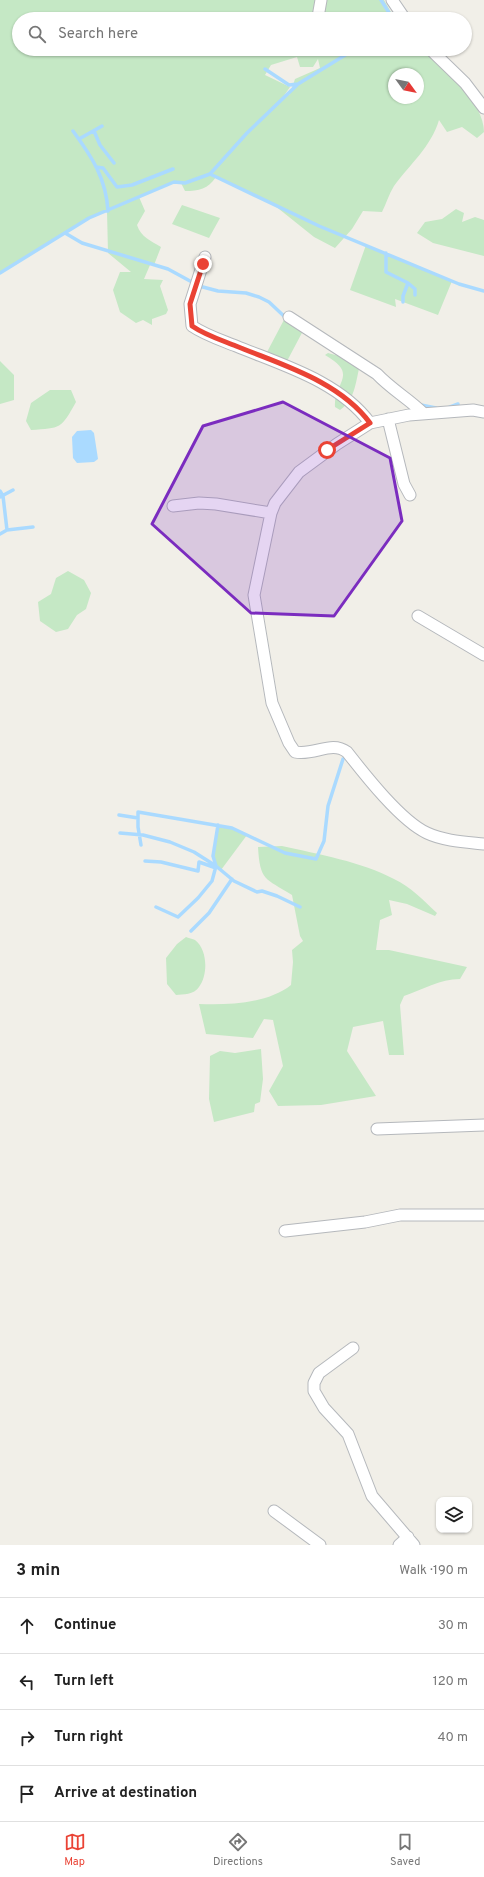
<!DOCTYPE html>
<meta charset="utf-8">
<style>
:root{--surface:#fff;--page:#f2f2f2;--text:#222;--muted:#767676;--line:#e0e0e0;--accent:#ea4335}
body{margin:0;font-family:Overpass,sans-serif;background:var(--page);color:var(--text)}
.controls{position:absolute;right:12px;bottom:12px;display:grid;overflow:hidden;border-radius:8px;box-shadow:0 1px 3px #0004}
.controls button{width:36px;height:36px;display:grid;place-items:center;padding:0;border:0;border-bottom:1px solid var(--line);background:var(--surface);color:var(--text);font:20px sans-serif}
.compass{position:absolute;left:388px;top:68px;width:36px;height:36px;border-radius:50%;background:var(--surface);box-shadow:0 1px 3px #0004;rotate:123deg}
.stop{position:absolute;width:12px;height:12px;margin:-9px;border:3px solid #ea4335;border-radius:50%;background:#fff}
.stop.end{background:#ea4335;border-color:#fff;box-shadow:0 1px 4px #0008}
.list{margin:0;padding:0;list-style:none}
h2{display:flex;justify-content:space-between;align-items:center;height:52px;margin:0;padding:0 16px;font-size:17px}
h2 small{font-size:13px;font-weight:400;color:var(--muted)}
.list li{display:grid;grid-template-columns:26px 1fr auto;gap:12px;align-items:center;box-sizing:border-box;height:56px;padding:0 16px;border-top:1px solid var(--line)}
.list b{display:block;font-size:15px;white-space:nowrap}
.list em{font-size:13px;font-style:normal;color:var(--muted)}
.icon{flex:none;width:22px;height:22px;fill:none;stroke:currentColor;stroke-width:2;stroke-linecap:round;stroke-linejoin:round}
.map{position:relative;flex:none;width:484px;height:1545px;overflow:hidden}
.search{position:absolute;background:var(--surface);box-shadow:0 1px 3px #0004;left:12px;right:12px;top:12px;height:44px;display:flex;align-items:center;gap:10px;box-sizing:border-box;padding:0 14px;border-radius:22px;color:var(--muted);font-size:15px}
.sheet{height:276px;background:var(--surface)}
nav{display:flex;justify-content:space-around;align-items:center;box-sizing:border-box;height:56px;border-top:1px solid var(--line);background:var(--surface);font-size:11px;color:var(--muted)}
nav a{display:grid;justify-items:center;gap:2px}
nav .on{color:var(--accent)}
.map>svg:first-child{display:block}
.green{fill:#c5e8c5;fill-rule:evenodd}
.water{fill:#aadaff}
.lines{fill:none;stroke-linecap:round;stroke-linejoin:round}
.stream{stroke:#aadaff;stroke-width:3.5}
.street-casing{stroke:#b5b8bc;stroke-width:13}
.street{stroke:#fff;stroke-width:11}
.route{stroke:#ea4335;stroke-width:5}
.marked{fill:#7b2cbf;fill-opacity:0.2;stroke:#7b2cbf;stroke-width:3;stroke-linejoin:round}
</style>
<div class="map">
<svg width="484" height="1545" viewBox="0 0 484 1545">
<rect width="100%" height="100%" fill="#f1efe8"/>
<path class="green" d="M0,0H384L395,19H19V49H425C445,69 484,102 484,132L477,138L462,127L447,132L439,120C431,147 410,164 394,186C389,194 386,204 382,212L363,211L352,229L335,248L314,237L269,201L216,177C208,189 199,191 185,191L181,183L174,182L139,197L145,211L137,225C141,237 151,241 161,247L154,265H150L144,279L163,280L160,286L168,310L166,314L152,319V325L143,320L136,323L120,312L113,290L120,272H131L108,253L107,211L89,218L0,273ZM297,57L300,67H313L318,59L320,68L295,79L290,94L281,100L290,87L265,75L271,65ZM394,74H418V98H394Z
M182,205L220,218L209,238L172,224Z
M456,209L464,213L462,222L475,217L484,220V256L433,243L417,233L425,222L442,219Z
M366,245L452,281L438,315L395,299L396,307L350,290Z
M286,316L304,329L286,363L266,354Z
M328,353L361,362C355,380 357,398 340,410L335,407C333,382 360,375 325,355Z
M0,361L14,375V400L0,404Z
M50,390H71L76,402C61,429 61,428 31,430L26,421L31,403Z
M68,571L84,580L91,593L86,609L77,615L68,629L56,632L40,621L38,602L51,594L56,578Z
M218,825L232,828L247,835L221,870C208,859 216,839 218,825Z
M282,846C318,854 362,862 394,879C411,887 424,901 437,913L435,916L407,904L389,900L392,915L380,920L376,950H389L467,967L460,979C440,979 422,990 404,996L400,1005L404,1055H389L383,1021L353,1027L347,1051L376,1096L321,1105L278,1106L269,1091L283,1066L273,1020L264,1019L253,1038L206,1034L199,1004C228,1005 267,1004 291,985L293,962L292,950L303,941L300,936L292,895C265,878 260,881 258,847Z
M186,937C188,938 193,939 195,940C208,950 208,975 199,987C194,995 183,994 176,995L167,984L166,958L177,944Z
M261,1049L263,1079L260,1102L255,1104L254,1112L214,1122L209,1099L210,1056L220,1051L235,1053Z"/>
<path class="water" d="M91,430L94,433L98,459L94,462L77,463L73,458L72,437L77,431Z"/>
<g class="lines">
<path class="stream" d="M381,0L393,19
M265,69L289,85L298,84L355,49
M73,131C92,157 106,178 108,211
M94,131L100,145L114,163
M79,139L102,126
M96,167L103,168L117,187L132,185L173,169
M210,174L319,226L459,284L484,291
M65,233L82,243L168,269L190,281
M386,253V272L408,283L403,296V302
M0,273L89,218L174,182L185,183L210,174L247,133L298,84
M408,283L415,289V295
M199,286L218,291L246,293L259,297L269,302L286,318
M421,405L436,408
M450,407L458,404
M0,491L3,496L7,530L0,534
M0,497L13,490
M7,530L33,527
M119,815L138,818
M120,833L143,835L170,842L194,852L216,866L234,881L257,892L262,891L277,896L300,907
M141,845L138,827V812L232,828L285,853L316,859L324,841L328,806L343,759
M145,861L161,862L198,871L199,862L216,868
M156,907L178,917L198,898L212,881L216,866L213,856L218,825
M191,931L209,913L232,879"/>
<defs>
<path id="street" d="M392,0L405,19
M318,17L321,0
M430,49L465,83L484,108
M205,257L190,304L192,326C205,335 221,340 236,346C282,365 339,381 370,423
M289,317L377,374C391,389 409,399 423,413
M484,412L473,410L409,415L370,423L337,444L299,472L275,503L271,513L254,595L272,703L289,743L295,752C315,756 331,740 347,752C365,775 401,821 427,833C444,841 465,842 484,844
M388,419L404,484L410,495
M173,506L199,503L216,504L271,513
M418,616L484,655
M377,1129L484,1125
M285,1231L365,1222L400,1215H484
M353,1348L319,1373L314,1383V1391L324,1408L348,1434L372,1496L414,1545
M274,1511L320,1545
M399,1545L408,1537"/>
</defs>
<use href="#street" class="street-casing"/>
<use href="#street" class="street"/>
</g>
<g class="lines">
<path class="route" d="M203,264L190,304L192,326C205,335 221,340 236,346C282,365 339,381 370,423L327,450"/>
</g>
<path class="marked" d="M283,402L390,458L402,521L334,616L251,613L152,524L203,426Z"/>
</svg>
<div class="controls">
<button><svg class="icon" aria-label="layers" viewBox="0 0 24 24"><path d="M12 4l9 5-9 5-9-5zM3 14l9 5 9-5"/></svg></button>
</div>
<svg class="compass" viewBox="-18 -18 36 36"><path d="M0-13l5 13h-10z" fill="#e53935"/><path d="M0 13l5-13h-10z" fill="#767676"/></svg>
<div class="stop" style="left:327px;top:450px"></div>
<div class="stop end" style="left:203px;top:264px"></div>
<div class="search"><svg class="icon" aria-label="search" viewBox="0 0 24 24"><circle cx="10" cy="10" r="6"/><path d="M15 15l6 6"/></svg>Search here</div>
</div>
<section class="sheet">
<h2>3 min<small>Walk · 190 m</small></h2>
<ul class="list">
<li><svg class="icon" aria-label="ahead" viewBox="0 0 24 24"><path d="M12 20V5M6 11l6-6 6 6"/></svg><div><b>Continue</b></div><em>30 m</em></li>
<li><svg class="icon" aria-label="left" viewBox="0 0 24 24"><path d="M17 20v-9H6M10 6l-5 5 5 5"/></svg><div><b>Turn left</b></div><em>120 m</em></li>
<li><svg class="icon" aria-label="right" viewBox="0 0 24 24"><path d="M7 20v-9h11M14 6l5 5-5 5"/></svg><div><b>Turn right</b></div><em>40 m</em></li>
<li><svg class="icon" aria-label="arrive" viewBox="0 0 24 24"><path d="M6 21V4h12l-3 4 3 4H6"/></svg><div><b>Arrive at destination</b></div></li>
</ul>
</section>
<nav>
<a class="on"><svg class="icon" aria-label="map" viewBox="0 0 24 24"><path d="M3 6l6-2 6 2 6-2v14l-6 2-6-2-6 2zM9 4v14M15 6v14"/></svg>Map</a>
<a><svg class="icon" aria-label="directions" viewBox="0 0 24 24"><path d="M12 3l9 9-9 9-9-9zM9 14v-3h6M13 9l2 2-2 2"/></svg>Directions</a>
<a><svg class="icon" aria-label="saved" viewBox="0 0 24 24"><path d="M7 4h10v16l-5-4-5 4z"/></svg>Saved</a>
</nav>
